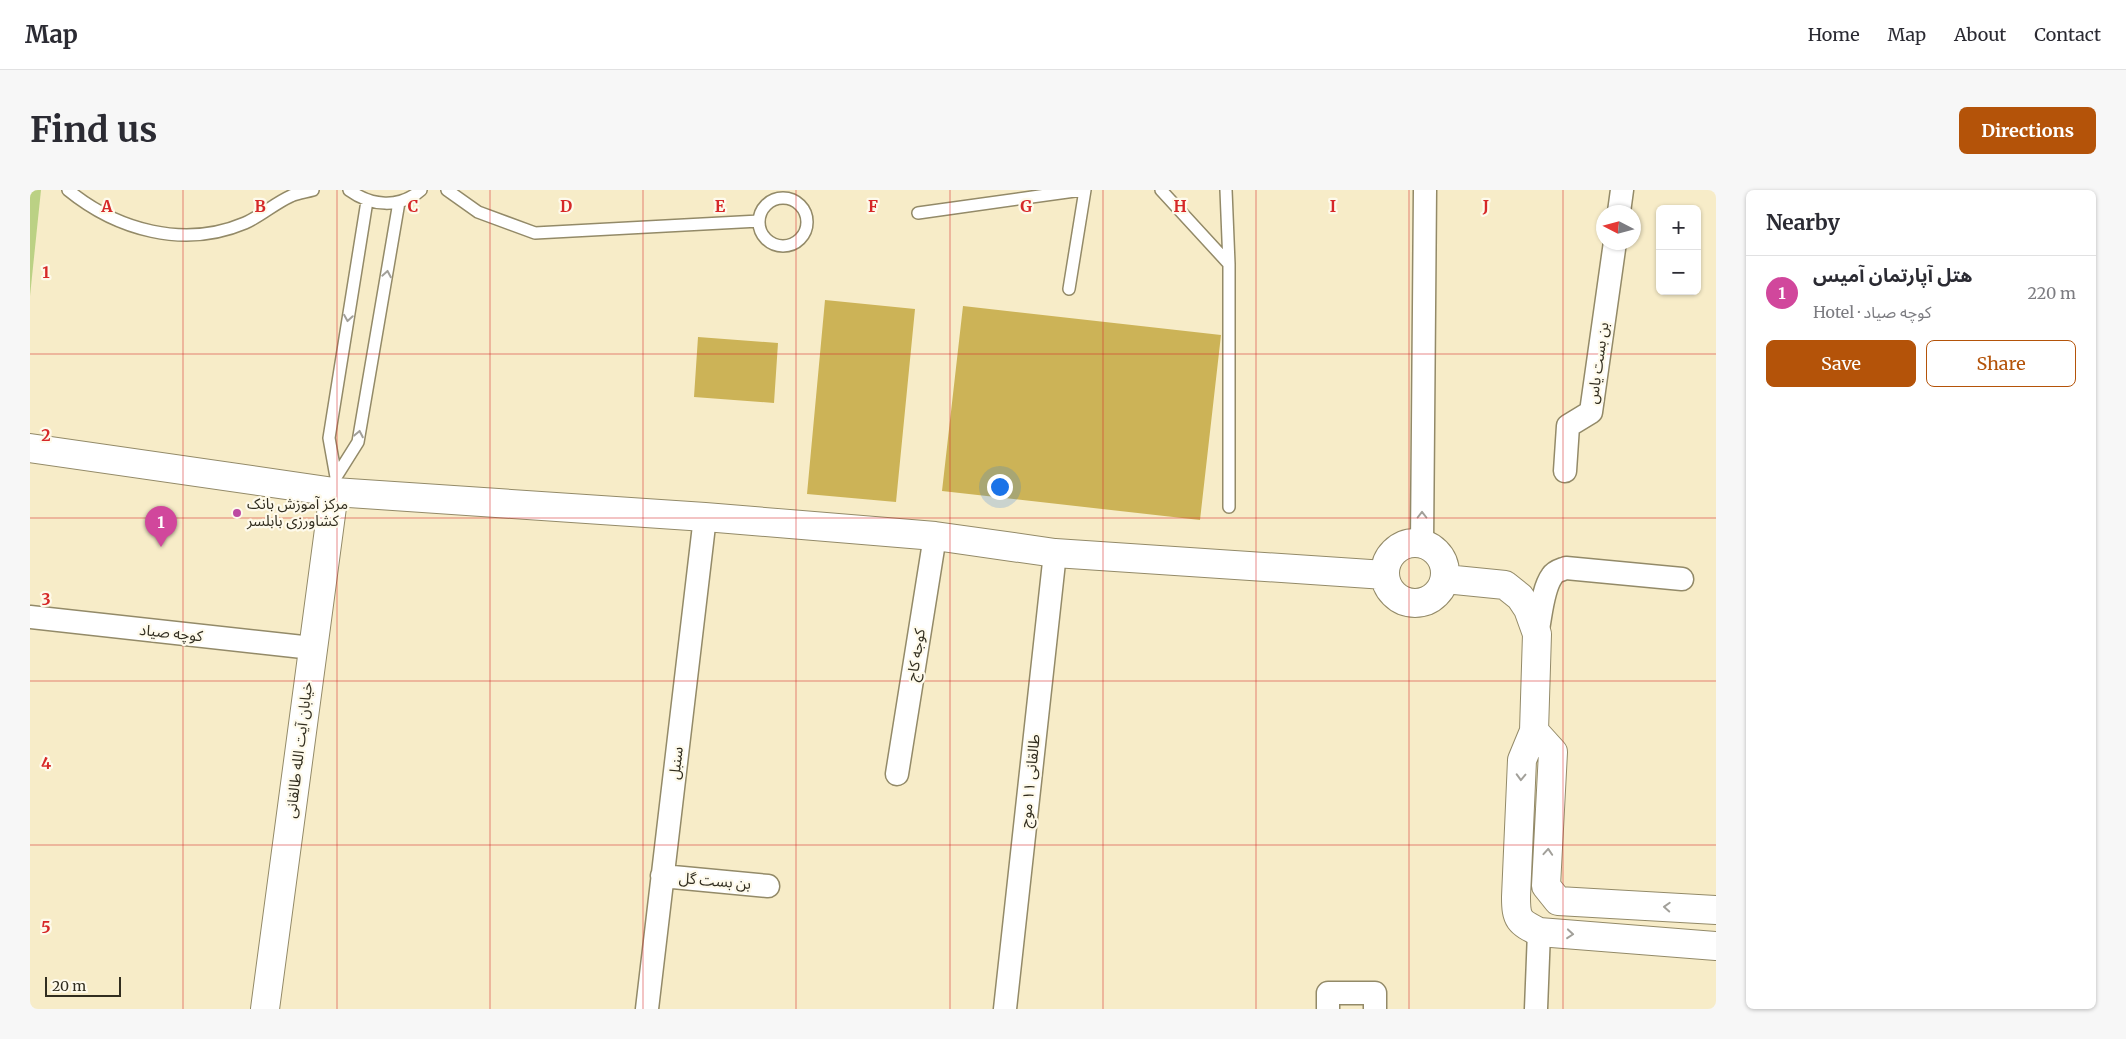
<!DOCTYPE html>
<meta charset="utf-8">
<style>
:root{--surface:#fff;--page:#f7f7f7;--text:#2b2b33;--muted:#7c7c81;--line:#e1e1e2;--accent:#b45309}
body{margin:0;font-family:Merriweather,"Noto Sans Arabic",serif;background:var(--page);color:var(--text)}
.controls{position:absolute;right:15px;top:15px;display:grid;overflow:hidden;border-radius:8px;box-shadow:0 1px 4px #0004}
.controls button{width:45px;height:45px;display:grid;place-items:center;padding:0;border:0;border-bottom:1px solid var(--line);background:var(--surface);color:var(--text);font:25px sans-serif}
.compass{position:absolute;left:1566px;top:15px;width:45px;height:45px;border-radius:50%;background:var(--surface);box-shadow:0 1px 4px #0004;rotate:276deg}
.scale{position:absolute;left:15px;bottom:12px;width:76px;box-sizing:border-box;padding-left:5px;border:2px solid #312d1f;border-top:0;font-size:14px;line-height:18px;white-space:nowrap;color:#312d1f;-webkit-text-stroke:4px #fefaeb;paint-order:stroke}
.you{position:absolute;left:969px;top:296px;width:18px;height:18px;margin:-12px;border:4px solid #fff;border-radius:50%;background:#1a73e8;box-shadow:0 0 0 8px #1a73e833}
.badge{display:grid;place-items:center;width:32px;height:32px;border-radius:50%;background:var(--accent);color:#fff;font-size:16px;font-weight:700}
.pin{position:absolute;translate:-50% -41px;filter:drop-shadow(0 1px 2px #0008)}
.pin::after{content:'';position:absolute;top:26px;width:18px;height:15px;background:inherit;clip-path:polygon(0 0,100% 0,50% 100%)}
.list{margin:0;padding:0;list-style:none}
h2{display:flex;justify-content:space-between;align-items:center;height:65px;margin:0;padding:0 20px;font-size:21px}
h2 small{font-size:16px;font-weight:400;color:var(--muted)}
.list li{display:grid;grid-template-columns:32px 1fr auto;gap:15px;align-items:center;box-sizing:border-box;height:70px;padding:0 20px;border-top:1px solid var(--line)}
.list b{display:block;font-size:19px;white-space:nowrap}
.list p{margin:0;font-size:16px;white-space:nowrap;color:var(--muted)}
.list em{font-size:16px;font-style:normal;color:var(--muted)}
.actions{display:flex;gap:10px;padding:15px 20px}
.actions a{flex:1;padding:11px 0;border:1px solid var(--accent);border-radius:8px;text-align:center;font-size:18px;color:var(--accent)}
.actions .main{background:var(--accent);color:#fff}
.map{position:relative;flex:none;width:1686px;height:819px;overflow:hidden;border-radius:8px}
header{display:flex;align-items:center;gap:30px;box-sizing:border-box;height:70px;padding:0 25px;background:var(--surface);border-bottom:1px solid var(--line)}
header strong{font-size:24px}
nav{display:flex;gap:28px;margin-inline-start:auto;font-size:18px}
.intro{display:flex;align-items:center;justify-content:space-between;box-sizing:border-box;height:120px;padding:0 30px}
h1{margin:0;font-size:35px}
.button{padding:12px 22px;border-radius:8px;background:var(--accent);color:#fff;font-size:18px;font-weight:700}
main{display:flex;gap:30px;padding:0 30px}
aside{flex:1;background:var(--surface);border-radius:8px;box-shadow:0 1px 4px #0004}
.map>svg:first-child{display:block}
.green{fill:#bbd184}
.building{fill:#ccb357}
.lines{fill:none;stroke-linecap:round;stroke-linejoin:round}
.service-casing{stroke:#938a68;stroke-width:14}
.minor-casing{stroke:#938a68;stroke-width:25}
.tertiary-casing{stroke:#938a68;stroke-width:30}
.secondary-casing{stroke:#938a68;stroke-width:30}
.service{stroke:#fff;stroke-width:11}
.minor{stroke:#fff;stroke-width:22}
.tertiary{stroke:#fff;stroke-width:28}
.secondary{stroke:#fff;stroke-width:28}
.oneway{stroke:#a2a09a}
.grid{fill:none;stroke:#d62828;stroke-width:1;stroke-opacity:0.55}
.poi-dot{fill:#bd49a2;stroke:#fefaeb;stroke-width:2}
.labels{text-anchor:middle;stroke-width:4.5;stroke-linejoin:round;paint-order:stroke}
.street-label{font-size:15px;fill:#312d1f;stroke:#fefaeb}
.poi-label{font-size:15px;fill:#312d1f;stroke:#fefaeb;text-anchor:start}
.grid-label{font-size:16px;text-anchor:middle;font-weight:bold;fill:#d62828;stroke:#fefaeb;stroke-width:4.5;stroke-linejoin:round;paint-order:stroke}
</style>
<header>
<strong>Map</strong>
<nav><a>Home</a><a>Map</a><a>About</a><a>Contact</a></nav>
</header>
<div class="intro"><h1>Find us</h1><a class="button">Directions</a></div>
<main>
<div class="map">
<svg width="1686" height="819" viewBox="0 0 1686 819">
<rect width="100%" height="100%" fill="#f7ecc8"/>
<path class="green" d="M0,0H11L0,106Z"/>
<path class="building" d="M795,110L885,119L866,312L777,304Z
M933,116L1191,145L1170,330L912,301Z
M668,147L748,153L744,213L664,207Z"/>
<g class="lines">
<defs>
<path id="service" d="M38,0C87,40 154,59 215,33C231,26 245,13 261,6C267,3 276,2 283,0
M319,0C341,16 369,19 391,0
M417,0L448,22L505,43L729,31
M1131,0L1199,74
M1196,0L1199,74V317
M729 32a24 24 0 1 1 48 0a24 24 0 1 1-48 0Z
M888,23L1052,0
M1039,99L1055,0
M306,287L328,252L369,12
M304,302L306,287L299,248L337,11"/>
<path id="minor" d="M1589,22L1592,0
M1535,281L1538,236L1561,222L1585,52
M1392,354L1395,0
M0,427L282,458
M1507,444C1511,427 1512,400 1522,386C1525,381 1531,380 1536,378L1652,389
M867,584L905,346
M632,686L738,696
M617,819L675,327
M975,819L1025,363
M1298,819V803H1345V819
M1506,819L1509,742"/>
<path id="tertiary" d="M304,302L675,327L905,346L1025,363L1355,385
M1355 383a30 30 0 1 1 60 0a30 30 0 1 1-60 0Z
M1415,389L1475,395L1490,407L1498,419L1507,444L1504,541L1492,570L1486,707C1486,730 1489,732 1509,742L1686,756
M1504,541L1523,562L1516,696L1528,711L1686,720"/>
<path id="secondary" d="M0,258L304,302L235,819"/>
</defs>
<use href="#service" class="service-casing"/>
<use href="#minor" class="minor-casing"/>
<use href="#tertiary" class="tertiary-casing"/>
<use href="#secondary" class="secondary-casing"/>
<use href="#service" class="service"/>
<use href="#minor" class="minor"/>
<use href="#tertiary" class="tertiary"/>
<use href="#secondary" class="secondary"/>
</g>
<defs><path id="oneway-chevron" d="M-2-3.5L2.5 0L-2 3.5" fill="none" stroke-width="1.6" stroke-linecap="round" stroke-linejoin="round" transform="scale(1.25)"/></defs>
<g class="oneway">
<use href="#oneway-chevron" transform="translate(357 84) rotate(-80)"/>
<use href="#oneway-chevron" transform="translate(318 128) rotate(99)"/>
<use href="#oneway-chevron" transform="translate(329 244) rotate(-79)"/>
<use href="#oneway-chevron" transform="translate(1392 325) rotate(-90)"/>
<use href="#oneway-chevron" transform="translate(1491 587) rotate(92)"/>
<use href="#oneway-chevron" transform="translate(1518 662) rotate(-86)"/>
<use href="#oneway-chevron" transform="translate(1637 717) rotate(-177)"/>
<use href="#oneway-chevron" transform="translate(1540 744) rotate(5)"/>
</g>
<path class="grid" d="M153,0V819M307,0V819M460,0V819M613,0V819M766,0V819M920,0V819M1073,0V819M1226,0V819M1379,0V819M1533,0V819M0,164H1686M0,328H1686M0,491H1686M0,655H1686"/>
<circle class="poi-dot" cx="207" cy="323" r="5"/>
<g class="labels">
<g class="street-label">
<text transform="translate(1568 173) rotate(-82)" y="5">بن بست یاس</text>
<text transform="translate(141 443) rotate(6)" y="5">کوچه صیاد</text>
<text transform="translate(886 465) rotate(-81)" y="5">کوجه کاج</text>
<text transform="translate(269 560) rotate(-83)" y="5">خیابان آیت الله طالقانی</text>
<text transform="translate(646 573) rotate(-83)" y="5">سنبل</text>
<text transform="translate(1000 591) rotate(-84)" y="5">طالقانی ۱۱ موج</text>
<text transform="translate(685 691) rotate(5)" y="5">بن بست گل</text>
</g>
<g class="poi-label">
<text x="217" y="319">مرکز آموزش بانک<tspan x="217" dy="17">کشاورزی بابلسر</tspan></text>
</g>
</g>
<g class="grid-label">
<text x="77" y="22">A</text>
<text x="230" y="22">B</text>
<text x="383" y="22">C</text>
<text x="536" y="22">D</text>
<text x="690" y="22">E</text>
<text x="843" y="22">F</text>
<text x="996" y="22">G</text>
<text x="1150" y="22">H</text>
<text x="1303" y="22">I</text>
<text x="1456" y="22">J</text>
<text x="16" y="88">1</text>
<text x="16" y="251">2</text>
<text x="16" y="415">3</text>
<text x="16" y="579">4</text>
<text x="16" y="743">5</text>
</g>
</svg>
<div class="controls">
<button>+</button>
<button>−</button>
</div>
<svg class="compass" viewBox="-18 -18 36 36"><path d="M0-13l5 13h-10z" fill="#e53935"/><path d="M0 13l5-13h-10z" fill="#7c7c81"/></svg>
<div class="scale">20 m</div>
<div class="you"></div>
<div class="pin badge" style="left:131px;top:357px;background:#d1479c">1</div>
</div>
<aside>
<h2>Nearby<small></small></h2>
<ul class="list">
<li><span class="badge" style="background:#d1479c">1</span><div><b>هتل آپارتمان آمیس</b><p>Hotel · کوچه صیاد</p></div><em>220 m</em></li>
</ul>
<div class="actions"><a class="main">Save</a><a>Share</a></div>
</aside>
</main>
